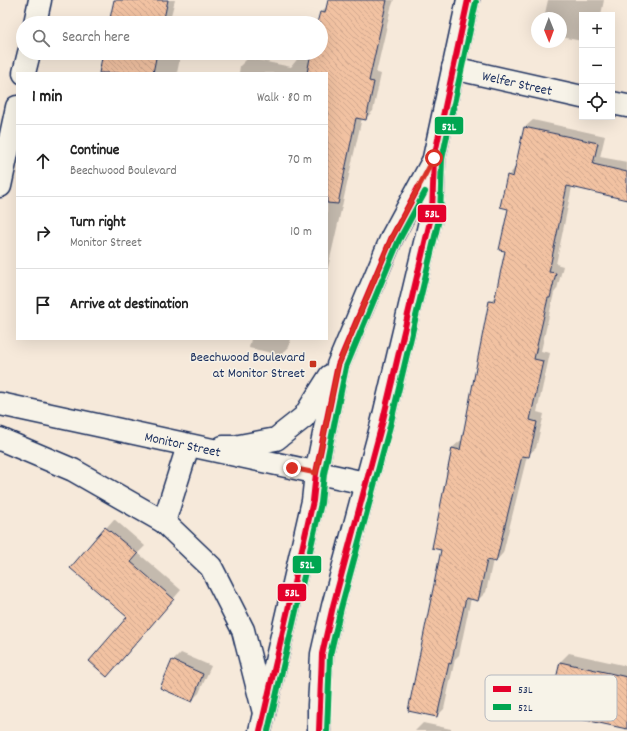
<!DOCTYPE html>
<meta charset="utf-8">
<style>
:root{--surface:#fff;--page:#f6f6f6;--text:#222;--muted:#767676;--line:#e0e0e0}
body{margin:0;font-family:Dekko,sans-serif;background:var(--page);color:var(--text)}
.controls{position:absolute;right:12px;top:12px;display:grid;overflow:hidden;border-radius:0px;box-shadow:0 4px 16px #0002}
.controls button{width:36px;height:36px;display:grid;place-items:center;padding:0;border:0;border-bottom:1px solid var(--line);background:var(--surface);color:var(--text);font:20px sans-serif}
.compass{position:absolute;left:531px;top:12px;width:36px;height:36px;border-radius:50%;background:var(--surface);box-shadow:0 4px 16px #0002;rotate:179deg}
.stop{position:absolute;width:12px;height:12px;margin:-9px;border:3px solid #d93025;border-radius:50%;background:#fff}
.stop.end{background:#d93025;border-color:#fff;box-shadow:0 1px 4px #0008}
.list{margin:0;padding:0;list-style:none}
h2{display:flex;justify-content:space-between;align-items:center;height:52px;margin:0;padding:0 16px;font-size:17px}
h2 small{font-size:13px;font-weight:400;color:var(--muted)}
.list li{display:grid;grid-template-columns:26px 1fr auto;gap:12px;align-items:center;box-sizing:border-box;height:72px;padding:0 16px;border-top:1px solid var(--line)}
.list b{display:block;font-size:15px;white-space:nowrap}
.list p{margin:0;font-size:13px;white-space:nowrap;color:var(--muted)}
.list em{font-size:13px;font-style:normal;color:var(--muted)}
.icon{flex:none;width:22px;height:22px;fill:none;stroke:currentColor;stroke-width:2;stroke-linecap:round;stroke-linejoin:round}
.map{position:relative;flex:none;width:627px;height:731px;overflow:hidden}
.search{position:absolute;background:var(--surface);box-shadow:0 4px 16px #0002;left:16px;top:16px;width:312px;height:44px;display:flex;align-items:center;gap:10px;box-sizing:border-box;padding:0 14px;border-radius:22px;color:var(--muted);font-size:15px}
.panel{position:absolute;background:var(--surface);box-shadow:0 4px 16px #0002;left:16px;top:72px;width:312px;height:268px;border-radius:0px}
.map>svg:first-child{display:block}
.shadow{fill:#0003}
.building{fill:url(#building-back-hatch);stroke:#1b2f5e}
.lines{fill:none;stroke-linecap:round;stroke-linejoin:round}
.street-casing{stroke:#1b2f5e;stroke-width:25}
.primary-casing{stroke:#1b2f5e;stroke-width:25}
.street{stroke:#f7f3e8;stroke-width:22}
.primary{stroke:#f7f3e8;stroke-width:22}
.bus-1-casing{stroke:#f7f3e8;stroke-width:9}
.bus-2-casing{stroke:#f7f3e8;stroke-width:9}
.bus-1{stroke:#e4002b;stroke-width:6}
.bus-2{stroke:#00a651;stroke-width:6}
.route{stroke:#d93025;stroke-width:5}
.poi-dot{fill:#c8321e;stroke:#f7f3e8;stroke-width:1.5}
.labels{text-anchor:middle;stroke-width:3;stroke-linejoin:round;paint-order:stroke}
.street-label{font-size:14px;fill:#1b2f5e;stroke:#f7f3e8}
.poi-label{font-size:14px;fill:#1b2f5e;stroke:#f7f3e8;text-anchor:end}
.key{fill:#f7f3e8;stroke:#b5b8bf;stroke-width:1}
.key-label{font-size:11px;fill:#1b2f5e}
.line-badge{stroke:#f7f3e8;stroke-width:1.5}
.badge-label{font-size:11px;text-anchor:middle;font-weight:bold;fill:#fff}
</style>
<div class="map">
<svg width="627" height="731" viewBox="0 0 627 731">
<defs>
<pattern id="building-back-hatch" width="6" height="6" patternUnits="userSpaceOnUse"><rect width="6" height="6" fill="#f2c2a2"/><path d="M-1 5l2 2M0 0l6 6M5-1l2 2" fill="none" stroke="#cfa78e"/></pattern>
</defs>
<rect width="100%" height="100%" fill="#f6e9da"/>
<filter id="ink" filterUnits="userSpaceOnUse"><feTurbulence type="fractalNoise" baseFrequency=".025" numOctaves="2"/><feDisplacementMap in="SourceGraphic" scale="8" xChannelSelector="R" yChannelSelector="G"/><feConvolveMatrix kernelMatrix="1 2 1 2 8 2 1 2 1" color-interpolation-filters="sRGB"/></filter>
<g filter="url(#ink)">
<path class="shadow" d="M118,0H175L169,23H110Z
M329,0H394L391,8L376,73L381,74L373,111L365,119L362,118L327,272V73H239L240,66L248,58L291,67L299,57L311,59L312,53H321V23H318L321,13L328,5Z
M548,0H604L601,15H582V41L561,37V18H544Z
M104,53H163L180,58L177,73H100Z
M533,120L605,136L600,157L627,162V199L572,187L556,264L563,266L557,289L554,293L541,351L550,353L537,412L544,414L536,448L527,456L503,553L496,561L493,560L486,592L478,600L471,598L459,655L455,659L444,709L437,716L442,549L448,475H446L452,448L460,441H463L490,301L497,295L506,250L509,208L508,176L515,168L525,127Z
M251,339H291L289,347L281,355L249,348Z
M114,519L145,546L138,553L181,590L115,667L128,617L71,568Z
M181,653L211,666L199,693L191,701L173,661Z
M569,653L627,666V728L560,662Z
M423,723L451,729V731H415Z"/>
<path class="building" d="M114,0H168L163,23H109Z
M328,0H387L369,81L374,82L366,120L356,118L338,204L327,203V73H307L311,53H321V23H317L320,12L325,13Z
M103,53H157L153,73H99Z
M524,127L598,143L593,164L627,172V200L567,186L549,272L556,273L550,298H548L534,359L543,361L530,420L537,422L529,457L522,456L496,562L487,560L478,601L466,598L451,664L449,663L437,717L408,711L441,550L432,548L452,448L460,450L489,301L494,302L505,251L499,250L508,209L500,207L507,175L513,177Z
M105,527L138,554L131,562L174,599L107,677L89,661L127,617L70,568Z
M172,660L203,674L192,702L160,688Z
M560,662L627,677V729L548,712Z"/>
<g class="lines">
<defs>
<g id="street">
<path d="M35,23L40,0"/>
<path id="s1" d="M453,68L582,97"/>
<path d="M24,73L29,53"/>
<path d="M612,103L627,106"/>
<path d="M0,186L17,107"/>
</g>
<g id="primary">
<path id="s2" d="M0,404L365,483"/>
<path d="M0,439L73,470L164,522L211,567L243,630L263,709"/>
<path d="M223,447H234L276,439L304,417L330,376"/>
<path d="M164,522L188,446"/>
<path d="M260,731L313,501L316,473L338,365L392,237L432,163"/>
<path d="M319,731V705L322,654L333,606L382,424L432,213L434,158L468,0"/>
</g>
</defs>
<use href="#street" class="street-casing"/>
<use href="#primary" class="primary-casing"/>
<use href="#street" class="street"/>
<use href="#primary" class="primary"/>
<defs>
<path id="bus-1" d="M260,731L313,501L316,473L338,365L392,237L418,188
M319,731L322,654L333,606L382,424L432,213L434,158L468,0"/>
<path id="bus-2" d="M268,731L321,503L324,474L346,367L399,240L425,192
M327,731L330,655L341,608L390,426L440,215L442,159L476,2"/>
</defs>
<use href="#bus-1" class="bus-1-casing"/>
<use href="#bus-2" class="bus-2-casing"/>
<use href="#bus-1" class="bus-1"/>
<use href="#bus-2" class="bus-2"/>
</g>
</g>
<g class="lines" filter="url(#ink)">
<path class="route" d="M292,468L316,473L338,366L392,237L434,158"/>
</g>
<rect class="poi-dot" x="309" y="360" width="8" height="8" rx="2"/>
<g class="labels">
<g class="street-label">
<text dy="5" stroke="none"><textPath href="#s1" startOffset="66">Welfer Street</textPath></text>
<text dy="5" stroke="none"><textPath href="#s2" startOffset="187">Monitor Street</textPath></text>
</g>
<g class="poi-label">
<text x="305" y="361">Beechwood Boulevard<tspan x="305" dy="16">at Monitor Street</tspan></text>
</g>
</g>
<rect x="485" y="675" width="132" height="46" rx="6" class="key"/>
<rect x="493" y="686" width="18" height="6" fill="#e4002b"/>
<rect x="493" y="704" width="18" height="6" fill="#00a651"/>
<g class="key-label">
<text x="518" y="693">53L</text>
<text x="518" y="711">52L</text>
</g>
<g class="line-badge">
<rect x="434" y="116" width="30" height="19" rx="4" fill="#00a651"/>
<rect x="417" y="204" width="30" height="19" rx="4" fill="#e4002b"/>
<rect x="292" y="555" width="30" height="19" rx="4" fill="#00a651"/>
<rect x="277" y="583" width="30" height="19" rx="4" fill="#e4002b"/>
</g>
<g class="badge-label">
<text x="449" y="130">52L</text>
<text x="432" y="217">53L</text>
<text x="307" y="568">52L</text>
<text x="292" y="596">53L</text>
</g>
</svg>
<div class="controls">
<button>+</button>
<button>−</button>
<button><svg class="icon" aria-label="locate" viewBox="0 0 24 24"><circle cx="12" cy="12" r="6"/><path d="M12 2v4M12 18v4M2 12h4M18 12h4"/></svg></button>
</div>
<svg class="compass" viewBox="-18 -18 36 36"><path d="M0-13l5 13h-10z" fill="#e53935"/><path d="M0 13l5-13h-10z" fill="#767676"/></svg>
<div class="stop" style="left:434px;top:158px"></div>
<div class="stop end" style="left:292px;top:468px"></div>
<div class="search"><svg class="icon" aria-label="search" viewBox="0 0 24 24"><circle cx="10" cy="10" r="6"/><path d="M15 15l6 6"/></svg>Search here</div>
<section class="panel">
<h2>1 min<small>Walk · 80 m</small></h2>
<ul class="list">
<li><svg class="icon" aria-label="ahead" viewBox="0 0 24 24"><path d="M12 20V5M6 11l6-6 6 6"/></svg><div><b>Continue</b><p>Beechwood Boulevard</p></div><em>70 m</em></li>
<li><svg class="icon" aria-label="right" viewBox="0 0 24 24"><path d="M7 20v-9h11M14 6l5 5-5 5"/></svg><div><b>Turn right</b><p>Monitor Street</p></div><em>10 m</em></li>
<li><svg class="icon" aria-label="arrive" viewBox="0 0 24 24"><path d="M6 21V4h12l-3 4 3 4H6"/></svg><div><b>Arrive at destination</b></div></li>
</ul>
</section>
</div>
